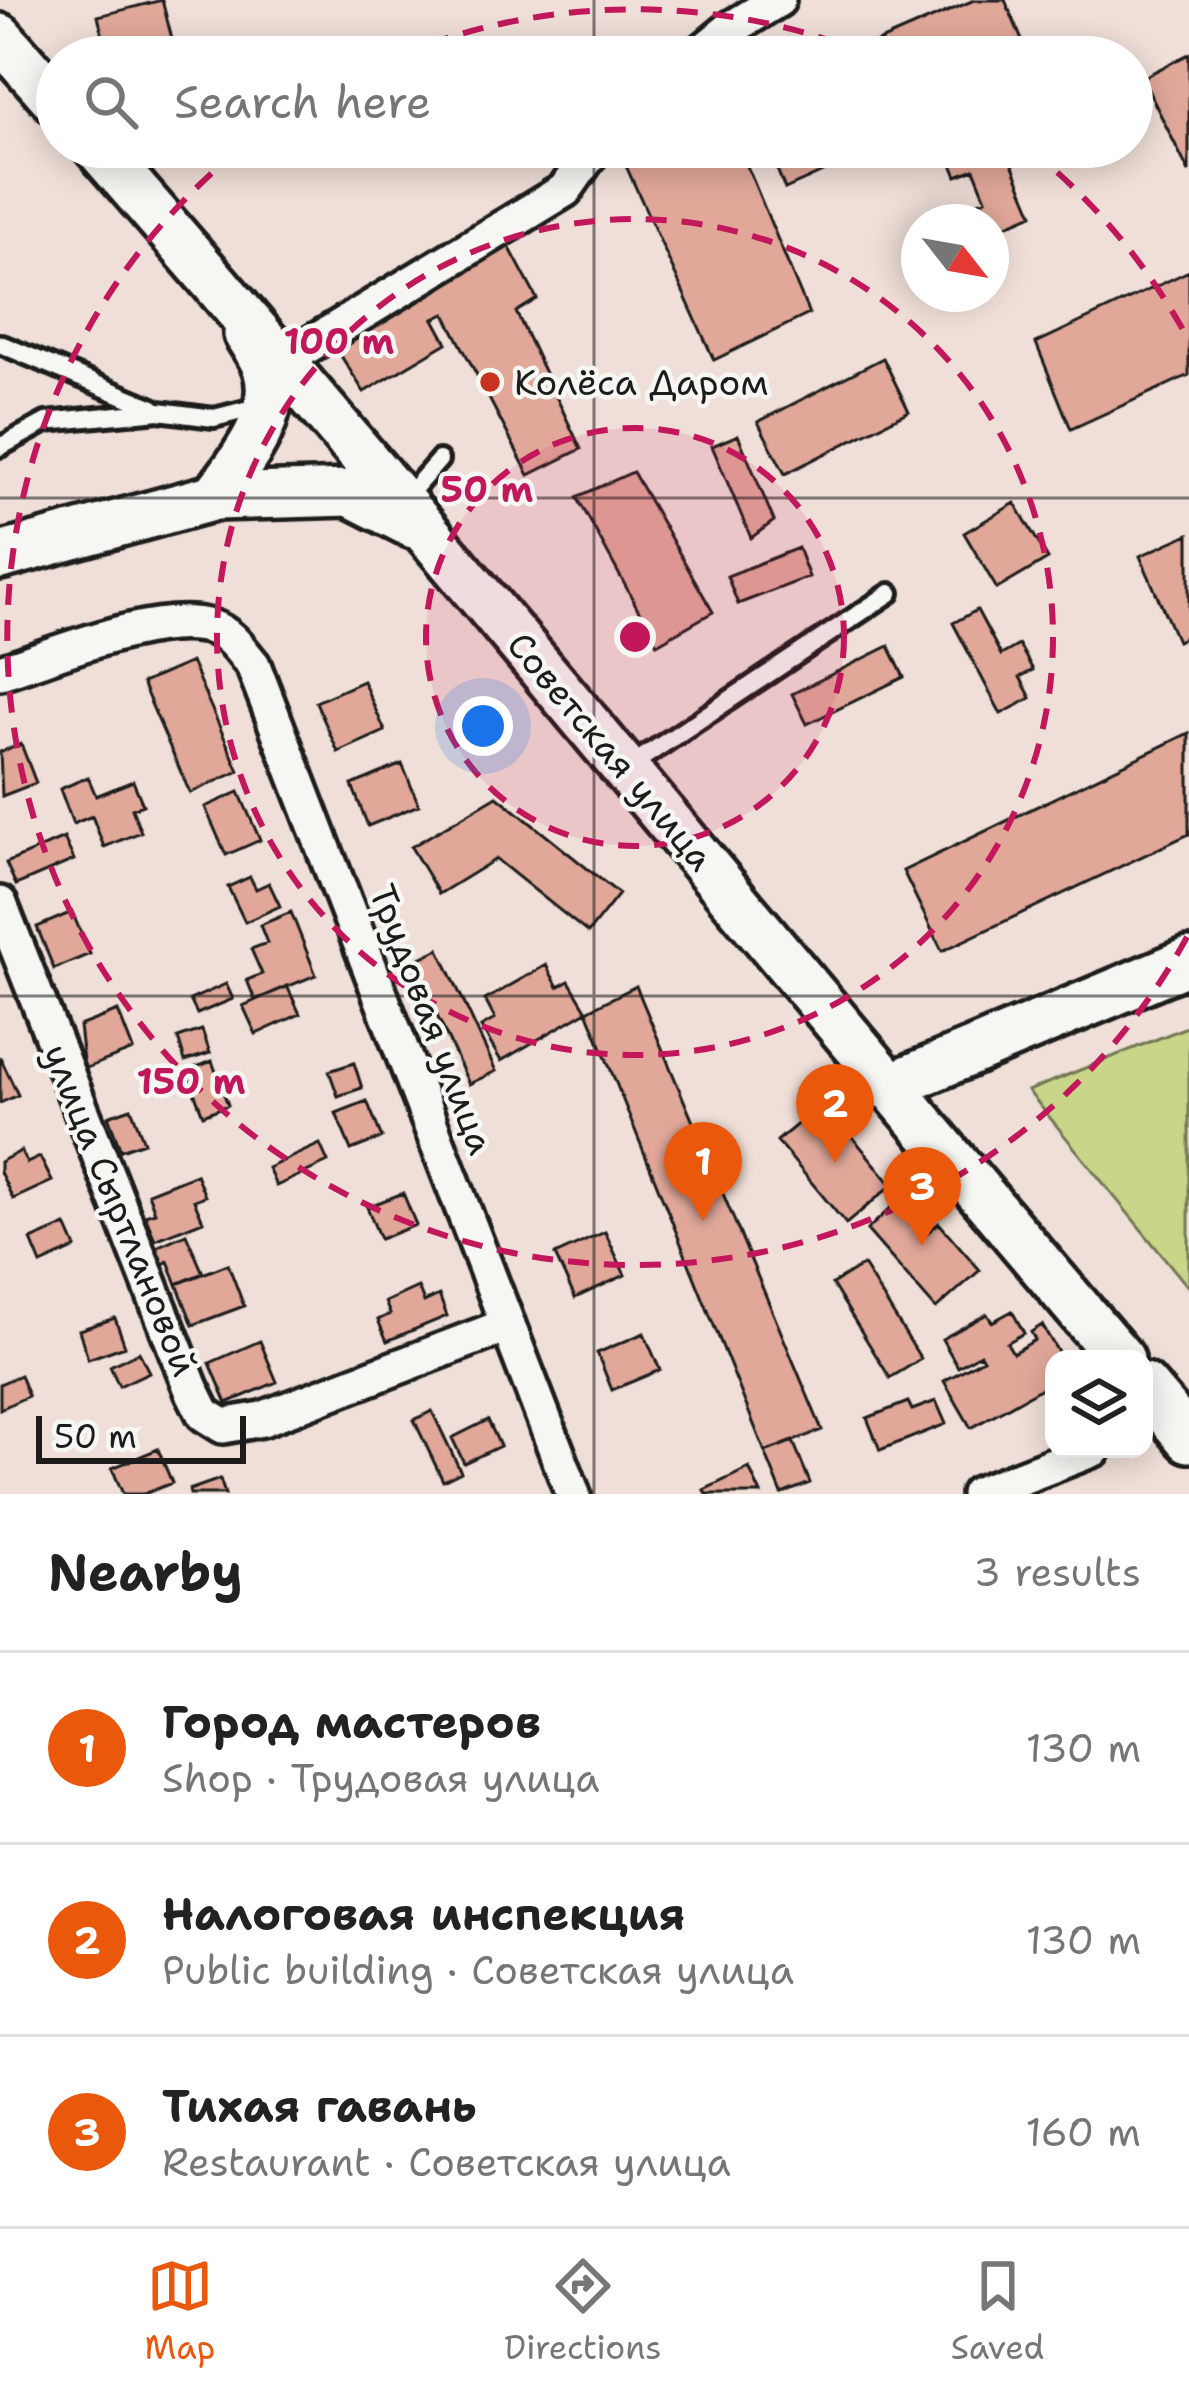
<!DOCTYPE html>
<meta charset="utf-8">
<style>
:root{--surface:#fff;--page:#f2f2f2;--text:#222;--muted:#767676;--line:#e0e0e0;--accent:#ea580c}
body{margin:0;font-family:"Shantell Sans",sans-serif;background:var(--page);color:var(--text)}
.controls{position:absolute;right:36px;bottom:36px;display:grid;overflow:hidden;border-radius:24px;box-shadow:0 6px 30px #0003}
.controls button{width:108px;height:108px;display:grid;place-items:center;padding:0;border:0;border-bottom:3px solid var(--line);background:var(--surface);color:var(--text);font:60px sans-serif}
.compass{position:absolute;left:901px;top:204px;width:108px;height:108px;border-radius:50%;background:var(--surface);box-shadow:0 6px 30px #0003;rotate:121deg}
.scale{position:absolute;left:36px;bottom:30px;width:210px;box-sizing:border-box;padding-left:12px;border:6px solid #1c1c1c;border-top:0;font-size:33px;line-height:42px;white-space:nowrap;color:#1c1c1c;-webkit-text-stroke:9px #f6f6f2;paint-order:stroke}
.you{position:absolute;left:483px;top:726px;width:42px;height:42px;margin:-30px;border:9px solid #fff;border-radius:50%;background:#1a73e8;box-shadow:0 0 0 18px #1a73e833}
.badge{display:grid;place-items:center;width:78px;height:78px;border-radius:50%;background:var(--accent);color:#fff;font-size:39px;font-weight:700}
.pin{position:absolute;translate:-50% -99px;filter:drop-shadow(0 3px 6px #0008)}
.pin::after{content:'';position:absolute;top:63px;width:42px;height:36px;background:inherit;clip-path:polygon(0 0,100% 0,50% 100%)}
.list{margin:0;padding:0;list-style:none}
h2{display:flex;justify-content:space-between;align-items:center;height:156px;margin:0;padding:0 48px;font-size:51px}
h2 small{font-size:39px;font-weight:400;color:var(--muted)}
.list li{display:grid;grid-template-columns:78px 1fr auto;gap:36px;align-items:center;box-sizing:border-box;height:192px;padding:0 48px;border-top:3px solid var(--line)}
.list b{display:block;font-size:45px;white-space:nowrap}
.list p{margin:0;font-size:39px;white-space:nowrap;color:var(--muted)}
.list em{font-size:39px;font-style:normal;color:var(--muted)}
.icon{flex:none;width:66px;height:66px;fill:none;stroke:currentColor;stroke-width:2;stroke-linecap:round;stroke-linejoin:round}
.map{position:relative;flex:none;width:1189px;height:1494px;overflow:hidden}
.search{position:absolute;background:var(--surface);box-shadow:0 6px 30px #0003;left:36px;right:36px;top:36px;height:132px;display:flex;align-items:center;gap:30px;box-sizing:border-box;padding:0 42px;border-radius:66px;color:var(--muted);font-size:45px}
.sheet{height:732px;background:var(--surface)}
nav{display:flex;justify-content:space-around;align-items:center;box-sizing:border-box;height:168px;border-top:3px solid var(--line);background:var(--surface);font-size:33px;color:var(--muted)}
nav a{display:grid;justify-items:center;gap:6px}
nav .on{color:var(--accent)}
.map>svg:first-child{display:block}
.green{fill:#c9d689;stroke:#727952;stroke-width:3}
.building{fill:#e1a89a;stroke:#1c1c1c;stroke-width:3}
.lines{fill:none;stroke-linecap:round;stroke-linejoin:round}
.lane-casing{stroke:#1c1c1c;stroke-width:26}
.street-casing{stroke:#1c1c1c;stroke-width:42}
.secondary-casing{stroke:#1c1c1c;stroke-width:54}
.lane{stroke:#f6f6f2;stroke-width:16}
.street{stroke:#f6f6f2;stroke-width:33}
.secondary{stroke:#f6f6f2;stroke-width:45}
.grid{fill:none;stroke:#1c1c1c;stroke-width:3;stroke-opacity:0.55}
.ring{fill:none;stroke:#c2185b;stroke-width:6;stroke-dasharray:21 15}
.poi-dot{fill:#c8321e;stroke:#f6f6f2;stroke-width:4.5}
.labels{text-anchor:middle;stroke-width:9;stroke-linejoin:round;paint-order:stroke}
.poi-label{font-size:36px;fill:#1c1c1c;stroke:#f6f6f2;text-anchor:start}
.street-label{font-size:36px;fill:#1c1c1c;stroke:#f6f6f2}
.centre{fill:#c2185b;stroke:#f6f6f2;stroke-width:6}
.ring-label{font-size:36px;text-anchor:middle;font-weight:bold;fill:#c2185b;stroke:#f6f6f2;stroke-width:9;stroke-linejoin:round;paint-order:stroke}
</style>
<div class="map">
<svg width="1189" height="1494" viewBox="0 0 1189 1494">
<rect width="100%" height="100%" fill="#f0dfd8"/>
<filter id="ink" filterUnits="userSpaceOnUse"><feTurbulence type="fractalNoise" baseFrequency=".00833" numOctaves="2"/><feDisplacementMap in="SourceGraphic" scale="24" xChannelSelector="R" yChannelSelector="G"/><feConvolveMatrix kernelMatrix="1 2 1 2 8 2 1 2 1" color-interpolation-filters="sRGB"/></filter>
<g filter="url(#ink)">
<path class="green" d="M1189,1026V1288L1028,1091Z"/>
<path class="building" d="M162,0L173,43L108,57L98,16Z
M974,0H1005L1029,57H843Z
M1189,54V172L1142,78Z
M664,147H739L809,314L714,360L626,166Z
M768,147H878L785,189Z
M959,147H1005L1033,214L991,232V222H975L969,206L986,199L974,169L957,176L948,155Z
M505,239L537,299L516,312L581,449L529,475L445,314L434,319L447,343L364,392L332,342Z
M1189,271V375L1071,429L1036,343Z
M883,358L909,411L785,474L758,422Z
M738,435L774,521L751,538L712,446Z
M633,472L713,612L657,644L577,497Z
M1015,503L1048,559L997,589L964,533Z
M1189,534V635L1177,641L1140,556Z
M798,548L809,577L738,604L727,576Z
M977,610L1001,655L1019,645L1033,670L1020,677L1031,698L1001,714L953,623Z
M889,646L904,677L807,724L792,694Z
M191,662L239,771L190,793L142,683Z
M363,681L385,731L338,752L316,702Z
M1189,733V834L942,951L903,871Z
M21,744L36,783L2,796L0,752Z
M402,764L419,805L368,826L352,785Z
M88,777L96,796L133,781L143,805L132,809L141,832L104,847L92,816L73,824L60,789Z
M239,792L260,840L226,855L205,807Z
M497,796L619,894L588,933L496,859L439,894L411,847Z
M64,838L74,860L16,885L6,863Z
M250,877L256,889L269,883L280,906L245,922L228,887Z
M72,912L90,954L54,969L37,927Z
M291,912L316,975L255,1000L247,980L262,974L251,949L267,943L260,925Z
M439,949L496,1071L469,1084L412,962Z
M546,965L558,987L569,981L587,1011L501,1061L481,1027L495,1019L485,1000Z
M226,984L233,999L197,1014L190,1000Z
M287,986L300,1014L256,1034L243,1006Z
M636,986L822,1430L765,1452L587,1011Z
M118,1011L133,1050L84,1069L79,1026Z
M202,1030L210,1053L185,1061L178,1038Z
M0,1057L18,1095L0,1103Z
M212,1061L228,1105L203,1115L186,1071Z
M354,1063L362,1088L338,1096L329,1071Z
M367,1101L382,1138L351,1150L336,1113Z
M824,1102L892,1185L846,1224L777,1141Z
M131,1108L144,1142L121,1150L108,1116Z
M320,1144L328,1162L276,1186L268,1168Z
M21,1151L27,1163L40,1157L52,1181L13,1199L0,1172V1162Z
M196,1174L205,1196L194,1200L203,1221L155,1240L145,1215L155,1212L148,1193Z
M403,1193L416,1225L380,1239L367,1207Z
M895,1204L923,1236L939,1223L980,1270L936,1309L867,1230Z
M66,1225L76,1248L41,1264L31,1240Z
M605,1232L625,1275L575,1298L555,1255Z
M186,1234L203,1273L177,1284L168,1261L159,1267L152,1249Z
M228,1264L244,1306L193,1325L177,1284Z
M863,1265L921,1359L890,1378L832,1284Z
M418,1287L424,1302L439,1295L447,1316L387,1341L378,1320L390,1314L385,1302Z
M1012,1311L1024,1333L1007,1343L1013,1353L1035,1340L1031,1332L1042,1325L1062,1359H1054V1381L971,1428L944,1381L983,1359L980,1354L958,1367L942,1339L987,1314L992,1322Z
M115,1318L125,1346L88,1359L79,1330Z
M644,1333L660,1370L612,1390L597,1353Z
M260,1341L277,1382L227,1403L210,1363Z
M139,1352L149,1372L119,1386L110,1366Z
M20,1375L28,1396L0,1409V1384Z
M936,1401L946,1424L880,1450L867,1418L908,1402L912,1410Z
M432,1411L461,1472L443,1481L414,1420Z
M488,1420L500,1446L464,1463L452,1438Z
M793,1441L810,1483L782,1494L765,1452Z
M158,1449L172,1483L144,1494H123L112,1468Z
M749,1468L761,1494H706L704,1490Z
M220,1479L225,1494H190L189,1490Z"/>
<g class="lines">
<defs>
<path id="lane" d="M0,344L153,408
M0,447L46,422L159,411L214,418L261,406
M403,501L439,460
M627,768L890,593"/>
<path id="street" d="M696,57L730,29L778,0
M283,361L565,190L595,147
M0,672C55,655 158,611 211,627C230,633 241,651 253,665L573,1494
M0,904L191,1388L204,1414L223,1426L262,1419L508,1325
M978,1494L1094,1449"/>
<path id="secondary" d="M0,37L57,102
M97,147C445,545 777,957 1121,1359
M215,497C241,462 281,415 266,368C262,356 253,344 247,334
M0,556L215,497L350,493L413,525
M888,1087L1189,961
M1144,1386L1189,1439"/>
</defs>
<use href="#lane" class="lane-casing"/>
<use href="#street" class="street-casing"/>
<use href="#secondary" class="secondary-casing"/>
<use href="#lane" class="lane"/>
<use href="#street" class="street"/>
<use href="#secondary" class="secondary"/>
</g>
</g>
<path class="grid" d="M594,0V57M594,147V1494M0,498H1189M0,996H1189"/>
<circle cx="635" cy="637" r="209" fill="#c2185b" fill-opacity=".12"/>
<g class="ring">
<circle cx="635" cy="637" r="209"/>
<circle cx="635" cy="637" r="418"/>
<path d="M1187 937A628 628 0 1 1 240 149M395 57A628 628 0 0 1 875 57M1030 149A628 628 0 0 1 1187 337"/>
</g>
<circle class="poi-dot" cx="490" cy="382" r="12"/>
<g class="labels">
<g class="poi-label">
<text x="514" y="395">Колёса Даром</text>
</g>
<g class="street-label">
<text transform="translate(611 751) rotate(50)" y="13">Советская улица</text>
<text transform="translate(432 1019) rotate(69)" y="13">Трудовая улица</text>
<text transform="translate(121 1210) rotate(68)" y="13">улица Сыртлановой</text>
</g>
</g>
<circle cx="635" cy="637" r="18" class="centre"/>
<g class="ring-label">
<text x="339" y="354">100 m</text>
<text x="487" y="502">50 m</text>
<text x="191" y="1094">150 m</text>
</g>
</svg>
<div class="controls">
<button><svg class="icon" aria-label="layers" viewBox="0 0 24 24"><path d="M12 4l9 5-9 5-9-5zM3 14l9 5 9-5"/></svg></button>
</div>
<svg class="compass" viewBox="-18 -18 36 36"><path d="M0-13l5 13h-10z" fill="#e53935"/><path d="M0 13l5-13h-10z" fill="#767676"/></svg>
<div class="scale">50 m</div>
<div class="you"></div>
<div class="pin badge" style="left:703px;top:1221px">1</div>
<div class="pin badge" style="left:835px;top:1163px">2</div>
<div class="pin badge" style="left:922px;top:1246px">3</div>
<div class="search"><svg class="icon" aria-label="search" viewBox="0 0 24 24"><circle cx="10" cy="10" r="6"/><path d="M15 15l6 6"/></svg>Search here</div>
</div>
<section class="sheet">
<h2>Nearby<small>3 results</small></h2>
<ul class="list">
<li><span class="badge">1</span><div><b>Город мастеров</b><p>Shop · Трудовая улица</p></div><em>130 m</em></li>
<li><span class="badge">2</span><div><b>Налоговая инспекция</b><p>Public building · Советская улица</p></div><em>130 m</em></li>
<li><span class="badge">3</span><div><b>Тихая гавань</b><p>Restaurant · Советская улица</p></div><em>160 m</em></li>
</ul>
</section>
<nav>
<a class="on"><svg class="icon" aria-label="map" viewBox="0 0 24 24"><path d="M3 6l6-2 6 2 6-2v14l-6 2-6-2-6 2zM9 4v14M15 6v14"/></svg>Map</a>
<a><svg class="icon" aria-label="directions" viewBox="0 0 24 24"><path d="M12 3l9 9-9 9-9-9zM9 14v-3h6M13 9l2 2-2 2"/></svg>Directions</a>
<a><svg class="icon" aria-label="saved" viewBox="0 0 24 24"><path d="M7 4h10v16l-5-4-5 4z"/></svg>Saved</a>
</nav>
